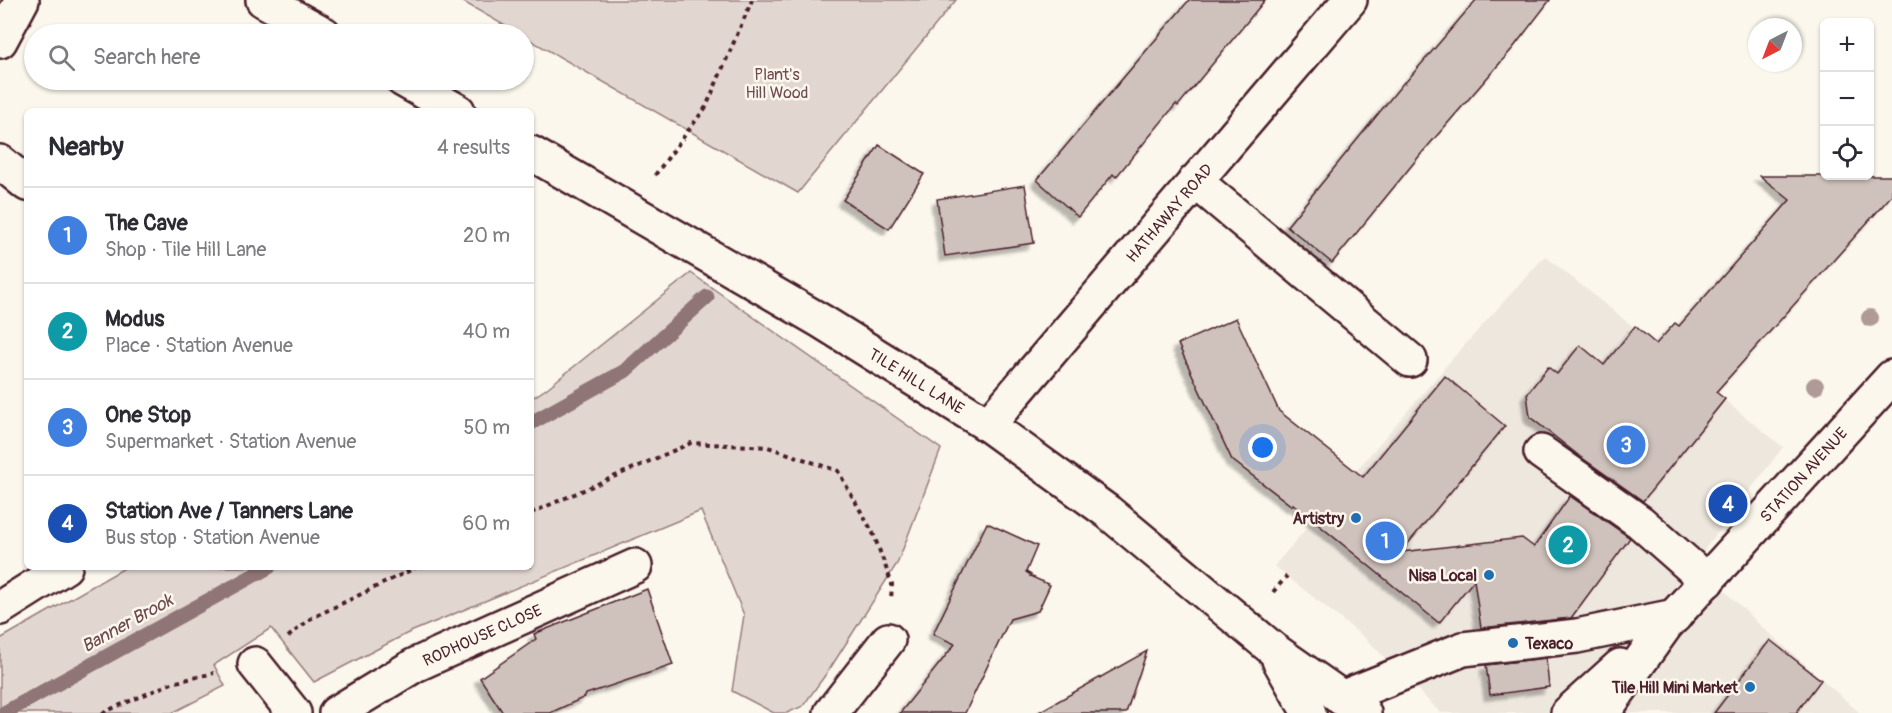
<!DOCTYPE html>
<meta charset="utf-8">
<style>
:root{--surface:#fff;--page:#f2f2f3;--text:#2b2b33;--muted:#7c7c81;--line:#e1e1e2;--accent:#db2777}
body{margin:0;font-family:Pangolin,sans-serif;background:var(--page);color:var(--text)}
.controls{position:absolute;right:18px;top:18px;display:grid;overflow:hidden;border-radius:9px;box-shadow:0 2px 4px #0004}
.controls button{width:54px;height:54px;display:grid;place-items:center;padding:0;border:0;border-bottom:2px solid var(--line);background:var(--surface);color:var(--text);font:30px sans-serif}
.compass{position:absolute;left:1748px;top:18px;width:54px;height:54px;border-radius:50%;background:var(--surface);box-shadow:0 2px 4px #0004;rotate:222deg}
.you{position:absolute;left:1263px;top:448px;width:21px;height:21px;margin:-15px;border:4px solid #fff;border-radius:50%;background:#1a73e8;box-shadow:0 0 0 9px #1a73e833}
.badge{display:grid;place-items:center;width:39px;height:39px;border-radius:50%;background:var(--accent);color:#fff;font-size:20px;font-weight:700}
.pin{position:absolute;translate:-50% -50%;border:3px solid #fff;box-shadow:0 2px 6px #0006}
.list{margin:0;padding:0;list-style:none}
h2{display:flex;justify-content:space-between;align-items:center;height:78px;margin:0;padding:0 24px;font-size:26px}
h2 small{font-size:20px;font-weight:400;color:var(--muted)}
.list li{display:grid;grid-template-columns:39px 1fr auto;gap:18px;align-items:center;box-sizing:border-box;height:96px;padding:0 24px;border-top:2px solid var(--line)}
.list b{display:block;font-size:22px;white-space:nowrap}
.list p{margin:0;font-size:20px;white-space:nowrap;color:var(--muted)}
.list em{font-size:20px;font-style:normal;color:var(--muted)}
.icon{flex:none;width:33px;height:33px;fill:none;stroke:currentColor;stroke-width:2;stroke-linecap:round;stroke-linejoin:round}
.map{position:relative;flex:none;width:1892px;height:713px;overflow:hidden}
.search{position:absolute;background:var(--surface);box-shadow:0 2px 4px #0004;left:24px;top:24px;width:510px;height:66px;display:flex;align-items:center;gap:15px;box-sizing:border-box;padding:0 21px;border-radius:33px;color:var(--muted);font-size:22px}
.panel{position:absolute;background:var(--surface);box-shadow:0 2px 4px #0004;left:24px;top:108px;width:510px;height:462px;border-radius:9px}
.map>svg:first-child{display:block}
.built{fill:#eee7de}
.green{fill:#e2d7d0;stroke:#967b7e;stroke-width:1.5}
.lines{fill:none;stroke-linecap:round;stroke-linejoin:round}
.stream{stroke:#907477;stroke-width:15}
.building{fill:#cfc2bc;stroke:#4a1f2b;stroke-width:1.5;filter:url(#shadow)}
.minor-casing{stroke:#4a1f2b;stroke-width:38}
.major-casing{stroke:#4a1f2b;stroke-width:38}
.path{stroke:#4a1f2b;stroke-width:4;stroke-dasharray:4.5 4.5;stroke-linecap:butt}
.minor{stroke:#fbf7ec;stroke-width:33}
.major{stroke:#fbf7ec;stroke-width:33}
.tree{fill:#af9a98}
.poi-dot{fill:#1f6fb2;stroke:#fbf7ec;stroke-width:2}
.labels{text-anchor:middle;stroke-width:5;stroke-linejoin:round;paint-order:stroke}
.park-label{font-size:16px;fill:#704d54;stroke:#fbf7ec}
.street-label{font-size:16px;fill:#4a1f2b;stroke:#fbf7ec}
.poi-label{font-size:16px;font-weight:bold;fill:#4a1f2b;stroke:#fbf7ec;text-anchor:end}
.water-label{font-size:18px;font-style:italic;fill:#6d4a51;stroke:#fbf7ec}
</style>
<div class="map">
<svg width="1892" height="713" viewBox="0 0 1892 713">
<defs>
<filter id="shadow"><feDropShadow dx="-5.5" dy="5.5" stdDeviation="1.5" flood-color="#0004"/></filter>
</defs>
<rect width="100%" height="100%" fill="#fbf7ec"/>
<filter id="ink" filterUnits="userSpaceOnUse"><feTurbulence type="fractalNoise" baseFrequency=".0167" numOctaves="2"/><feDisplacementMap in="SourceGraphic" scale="12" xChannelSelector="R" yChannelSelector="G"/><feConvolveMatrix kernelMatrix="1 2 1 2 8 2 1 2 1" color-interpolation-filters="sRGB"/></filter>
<g filter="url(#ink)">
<path class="built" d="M1545,256L1783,447L1695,562L1761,626L1860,713H1441L1366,639L1274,566L1453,358Z"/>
<path class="green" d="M460,0H956L798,193Z
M691,273L941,449L898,562L831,667L803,706L787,713H774L732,691L744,615L701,511L408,633L314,682L271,628L214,665L225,686L172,713H0V639L126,567H531V399L546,389Z"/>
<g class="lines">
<path class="stream" d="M531,423L625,371L707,297
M4,713L269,567"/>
</g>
<path class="building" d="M1189,0H1265L1178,106L1176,104L1116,177L1113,174L1078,217L1037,180Z
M1476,0H1550L1513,48L1421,154L1332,263L1287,226L1404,82L1405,83Z
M879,145L924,174L889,229L843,200Z
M1760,176H1892V195L1716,392L1725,399L1643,501L1578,455L1530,417L1527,394L1548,367L1557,374L1580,345L1604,365L1635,326L1656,344L1675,323L1679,326L1790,200Z
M1025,185L1034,243L945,256L937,199Z
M1236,318L1279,411L1363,477L1445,376L1505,426L1401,552L1522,538L1534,547L1570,496L1630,538L1571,618L1481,628L1474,580L1439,623L1293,504L1292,506L1232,460L1178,344Z
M987,523L1037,546L1026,572L1031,575L1030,576L1050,585L1038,611L1010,619L965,713H900L955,644L933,634Z
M647,589L673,665L586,694L585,697L550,713H503L480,678L536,639L534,634Z
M1770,640L1821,680L1796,713H1714Z
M1147,651L1126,713H1037Z
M1546,658L1549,687L1490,695L1486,665Z"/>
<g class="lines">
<defs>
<g id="minor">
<path d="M0,41L22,0"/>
<path d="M0,162L27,184"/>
<path d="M1195,181L1410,360"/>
<path id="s1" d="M988,425L1350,0"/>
<path d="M1541,452L1640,522L1707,581"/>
<path d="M0,608L65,567"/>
<path d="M255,664L294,713"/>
<path d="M1341,698L1463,649L1577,636L1675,616"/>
<path id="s2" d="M336,713L415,665L635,566"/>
<path d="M831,713L888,640"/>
<path d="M1568,713L1620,666"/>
<path id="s3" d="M1603,713L1666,625L1892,377"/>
</g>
<g id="major">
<path d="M263,0L324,34"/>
<path d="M403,80L458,111"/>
<path id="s4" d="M531,153L821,321L988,425L1108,512L1274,650L1364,713"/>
<path d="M1279,660L1309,713"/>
</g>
</defs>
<use href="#minor" class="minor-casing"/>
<use href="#major" class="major-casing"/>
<path class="path" d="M655,175L706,107L752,0
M531,513L691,443L768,447L838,471L873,533L892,584L891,600
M1273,592L1287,576
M288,637L310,619L417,567
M102,713L172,683L214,673"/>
<use href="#minor" class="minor"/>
<use href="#major" class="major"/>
</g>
<g class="tree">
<circle cx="1870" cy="318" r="9"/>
<circle cx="1815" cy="386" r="9"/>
</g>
</g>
<g class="poi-dot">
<circle cx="1356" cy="518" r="6"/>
<circle cx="1489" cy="575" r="6"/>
<circle cx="1513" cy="643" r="6"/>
<circle cx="1750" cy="687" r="6"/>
</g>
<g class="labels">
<g class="park-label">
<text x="777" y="80">Plant's<tspan x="777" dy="18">Hill Wood</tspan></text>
</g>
<g class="street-label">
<text dy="6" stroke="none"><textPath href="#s1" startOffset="279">HATHAWAY ROAD</textPath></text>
<text dy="6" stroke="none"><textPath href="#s4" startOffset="448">TILE HILL LANE</textPath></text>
<text dy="6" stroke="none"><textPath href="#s3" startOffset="312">STATION AVENUE</textPath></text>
<text dy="6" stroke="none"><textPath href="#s2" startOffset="166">RODHOUSE CLOSE</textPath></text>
</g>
<g class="poi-label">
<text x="1344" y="524">Artistry</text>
<text x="1477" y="581">Nisa Local</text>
<text x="1525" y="649" text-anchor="start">Texaco</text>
<text x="1738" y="693">Tile Hill Mini Market</text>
</g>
<g class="water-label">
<text transform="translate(127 623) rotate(-29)" y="6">Banner Brook</text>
</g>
</g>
</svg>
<div class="controls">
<button>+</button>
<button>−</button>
<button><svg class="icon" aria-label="locate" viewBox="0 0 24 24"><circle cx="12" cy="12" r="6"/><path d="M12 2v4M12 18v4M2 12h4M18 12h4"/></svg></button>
</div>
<svg class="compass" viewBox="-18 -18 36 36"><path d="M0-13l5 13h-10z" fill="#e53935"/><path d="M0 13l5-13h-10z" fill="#7c7c81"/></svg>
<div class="you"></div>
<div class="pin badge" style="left:1385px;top:541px;background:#3f7fe0">1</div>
<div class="pin badge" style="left:1568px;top:545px;background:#0f9aa8">2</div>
<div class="pin badge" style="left:1626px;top:445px;background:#3f7fe0">3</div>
<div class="pin badge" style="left:1728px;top:504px;background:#1a4fb4">4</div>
<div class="search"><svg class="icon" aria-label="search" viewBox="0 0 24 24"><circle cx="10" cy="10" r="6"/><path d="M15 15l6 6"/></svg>Search here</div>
<section class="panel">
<h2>Nearby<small>4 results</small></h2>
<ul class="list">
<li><span class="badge" style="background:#3f7fe0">1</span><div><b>The Cave</b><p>Shop · Tile Hill Lane</p></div><em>20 m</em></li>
<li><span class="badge" style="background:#0f9aa8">2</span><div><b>Modus</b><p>Place · Station Avenue</p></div><em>40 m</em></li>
<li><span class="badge" style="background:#3f7fe0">3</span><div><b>One Stop</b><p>Supermarket · Station Avenue</p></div><em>50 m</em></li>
<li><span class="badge" style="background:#1a4fb4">4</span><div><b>Station Ave / Tanners Lane</b><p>Bus stop · Station Avenue</p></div><em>60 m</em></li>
</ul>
</section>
</div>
